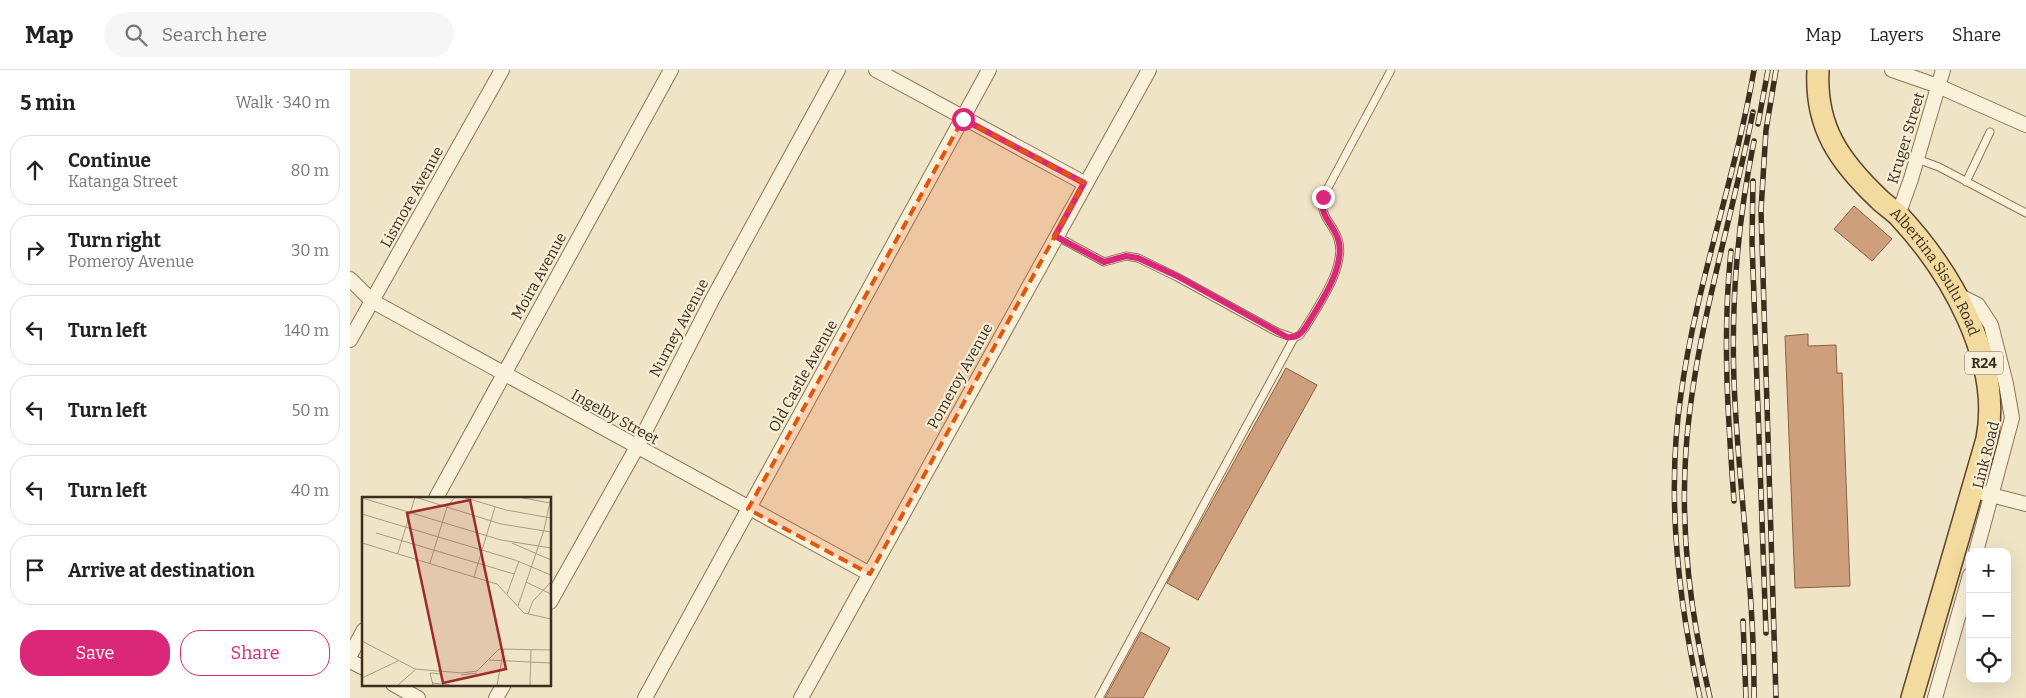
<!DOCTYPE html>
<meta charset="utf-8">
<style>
:root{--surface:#fff;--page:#f6f6f6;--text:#222;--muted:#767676;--line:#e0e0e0;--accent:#db2777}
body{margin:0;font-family:Bitter,serif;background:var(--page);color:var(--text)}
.controls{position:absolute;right:15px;bottom:15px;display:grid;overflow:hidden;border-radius:10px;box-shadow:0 5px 20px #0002}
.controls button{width:45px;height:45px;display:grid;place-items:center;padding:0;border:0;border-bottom:1px solid var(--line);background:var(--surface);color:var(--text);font:25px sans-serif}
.stop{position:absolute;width:15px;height:15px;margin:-11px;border:4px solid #db2777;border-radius:50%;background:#fff}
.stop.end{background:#db2777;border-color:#fff;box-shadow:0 1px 5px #0008}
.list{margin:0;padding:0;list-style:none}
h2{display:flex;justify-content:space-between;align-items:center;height:65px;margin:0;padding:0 20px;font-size:21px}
h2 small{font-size:16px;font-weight:400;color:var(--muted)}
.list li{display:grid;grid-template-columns:32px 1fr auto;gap:15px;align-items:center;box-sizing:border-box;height:70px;margin:0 10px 10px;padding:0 10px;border:1px solid var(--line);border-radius:20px}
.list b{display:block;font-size:19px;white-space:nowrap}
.list p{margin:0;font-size:16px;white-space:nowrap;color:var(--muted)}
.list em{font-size:16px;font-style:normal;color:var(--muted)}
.actions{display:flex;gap:10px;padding:15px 20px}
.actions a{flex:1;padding:11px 0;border:1px solid var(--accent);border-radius:20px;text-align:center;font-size:18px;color:var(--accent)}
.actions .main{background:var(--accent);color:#fff}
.icon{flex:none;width:28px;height:28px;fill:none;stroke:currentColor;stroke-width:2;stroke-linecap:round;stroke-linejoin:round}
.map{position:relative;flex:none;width:1676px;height:628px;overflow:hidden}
header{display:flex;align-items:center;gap:30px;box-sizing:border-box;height:70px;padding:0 25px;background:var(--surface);border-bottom:1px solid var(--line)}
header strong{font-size:24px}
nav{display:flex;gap:28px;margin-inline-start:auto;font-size:18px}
.search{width:350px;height:45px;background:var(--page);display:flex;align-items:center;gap:12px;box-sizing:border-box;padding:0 18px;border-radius:28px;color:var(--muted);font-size:19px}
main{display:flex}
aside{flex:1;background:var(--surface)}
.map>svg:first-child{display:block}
.building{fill:#ce9f7c;stroke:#8c5f40}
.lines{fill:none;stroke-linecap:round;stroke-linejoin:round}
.service-casing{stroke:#8c765b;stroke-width:9}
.minor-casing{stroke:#8c765b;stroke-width:16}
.primary-casing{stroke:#5a442f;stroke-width:24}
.service{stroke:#faf1da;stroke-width:7}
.minor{stroke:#faf1da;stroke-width:14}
.primary{stroke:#f3da9e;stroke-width:21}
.rail-casing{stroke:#3c2e1f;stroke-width:5.5}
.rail{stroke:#f7eed6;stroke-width:4;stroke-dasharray:11;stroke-linecap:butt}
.route{stroke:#db2777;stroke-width:6}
.marked{fill:#df570d;fill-opacity:0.2;stroke:#df570d;stroke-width:4;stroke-dasharray:10 6;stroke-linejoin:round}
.labels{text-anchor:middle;stroke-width:4.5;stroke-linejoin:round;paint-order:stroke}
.shield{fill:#f7eed6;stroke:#746856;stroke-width:1}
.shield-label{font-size:14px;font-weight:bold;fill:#3c2e1f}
.street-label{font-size:15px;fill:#3c2e1f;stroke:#f7eed6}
.inset-road{fill:none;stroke:#a89b83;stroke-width:1}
.view{fill:#9c2b2a;fill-opacity:0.15;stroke:#9c2b2a;stroke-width:2.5}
.inset-edge{fill:none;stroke:#3c2e1f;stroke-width:2.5}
</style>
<header>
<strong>Map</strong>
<div class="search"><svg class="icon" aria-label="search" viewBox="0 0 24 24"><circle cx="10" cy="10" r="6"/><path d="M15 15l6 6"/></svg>Search here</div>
<nav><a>Map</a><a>Layers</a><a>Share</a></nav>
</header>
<main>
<aside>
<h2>5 min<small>Walk · 340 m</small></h2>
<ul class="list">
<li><svg class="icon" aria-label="ahead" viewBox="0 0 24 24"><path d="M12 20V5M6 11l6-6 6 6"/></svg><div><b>Continue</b><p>Katanga Street</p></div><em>80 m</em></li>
<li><svg class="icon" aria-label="right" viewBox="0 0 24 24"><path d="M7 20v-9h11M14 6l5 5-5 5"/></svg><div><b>Turn right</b><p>Pomeroy Avenue</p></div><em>30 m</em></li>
<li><svg class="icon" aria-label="left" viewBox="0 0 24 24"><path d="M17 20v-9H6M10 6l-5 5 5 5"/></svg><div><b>Turn left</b></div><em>140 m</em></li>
<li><svg class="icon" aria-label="left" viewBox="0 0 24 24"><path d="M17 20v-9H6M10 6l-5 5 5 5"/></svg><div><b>Turn left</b></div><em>50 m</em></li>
<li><svg class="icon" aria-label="left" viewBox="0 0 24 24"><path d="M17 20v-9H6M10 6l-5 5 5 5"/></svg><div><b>Turn left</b></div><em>40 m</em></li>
<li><svg class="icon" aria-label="arrive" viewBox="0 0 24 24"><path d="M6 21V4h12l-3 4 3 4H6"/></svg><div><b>Arrive at destination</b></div></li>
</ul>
<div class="actions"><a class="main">Save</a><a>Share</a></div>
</aside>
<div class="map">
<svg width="1676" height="628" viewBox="0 0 1676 628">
<rect width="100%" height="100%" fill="#f0e4c6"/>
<path class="building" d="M1504,136L1542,169L1522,191L1484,159Z
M1458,264V276L1486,275L1487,303H1492L1500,516L1445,518L1435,266Z
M936,298L967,315L848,530L817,513Z
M791,562L820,578L793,628H755Z"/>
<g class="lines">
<defs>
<path id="service" d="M1567,89L1589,97L1676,143
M1616,112L1640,62
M706,166L754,192L776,186L788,188L827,207L927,262L944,268L950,265L955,258C969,234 997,196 988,169C983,153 969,147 973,127L1041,0
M749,628L944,268"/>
<path id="minor" d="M526,0L734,113
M1542,0L1588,16L1676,55
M1548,145L1561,109L1593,0
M0,209L22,231L520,504
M1606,224L1628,235L1641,255L1656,314L1662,348L1626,482
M0,270L152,0
M1633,423L1676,434
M86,428L321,0
M200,532L287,377L362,230L488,0
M0,585L14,560
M0,591L14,598
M43,614L68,628
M146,628L154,614
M295,628L639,0
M451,628L799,0
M1585,628L1620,505"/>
<g id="primary">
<path id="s1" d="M1468,0C1465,57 1489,91 1529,129C1535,135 1543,140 1549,146C1601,202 1652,290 1637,369L1562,628"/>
</g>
</defs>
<use href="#service" class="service-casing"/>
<use href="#minor" class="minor-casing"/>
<use href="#primary" class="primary-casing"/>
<use href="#service" class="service"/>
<use href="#minor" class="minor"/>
<use href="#primary" class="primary"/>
<defs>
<path id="rail" d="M1426,0L1416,60L1411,140L1426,628
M1408,54L1418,0
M1403,111L1402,172L1416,563
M1381,181C1372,265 1378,348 1384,431
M1393,551L1396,628
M1350,628C1328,530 1316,424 1331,324C1346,215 1385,109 1404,0
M1360,628C1341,546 1330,465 1336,380C1344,265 1381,154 1403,42
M1404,628C1405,522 1388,417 1384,311C1381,231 1388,150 1404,71"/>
</defs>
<use href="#rail" class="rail-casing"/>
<use href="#rail" class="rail"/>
</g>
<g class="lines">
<path class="route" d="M613,49L734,113L705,166L754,192L776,186L788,188L827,206L937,267C946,268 950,265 955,258C969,235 997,196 988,169C983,153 969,147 973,127"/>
</g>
<path class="marked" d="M613,49L734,113L520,504L398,439Z"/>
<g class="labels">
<rect class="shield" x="1615" y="281.5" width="38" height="23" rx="4"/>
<g class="shield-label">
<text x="1634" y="298">R24</text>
</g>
<g class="street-label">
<text transform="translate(1556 68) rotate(-73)" y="5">Kruger Street</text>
<text transform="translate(62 127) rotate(-61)" y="5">Lismore Avenue</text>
<text dy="5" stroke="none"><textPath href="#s1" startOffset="241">Albertina Sisulu Road</textPath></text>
<text transform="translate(189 206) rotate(-61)" y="5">Moira Avenue</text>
<text transform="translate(329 258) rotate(-62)" y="5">Nurney Avenue</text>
<text transform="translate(453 306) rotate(-61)" y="5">Old Castle Avenue</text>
<text transform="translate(610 306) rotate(-61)" y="5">Pomeroy Avenue</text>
<text transform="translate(265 347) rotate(29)" y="5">Ingelby Street</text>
<text transform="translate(1636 385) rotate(-76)" y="5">Link Road</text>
</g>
</g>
<g transform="translate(12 427)">
<rect width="189" height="189" fill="#f0e4c6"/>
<path class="inset-road" d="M53,0L139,27L189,35M101,0L144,13L189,21M156,0L188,6M0,1L139,43L189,51M0,17L153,63L189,78M14,36L152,77M0,46L135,87L162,116L189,122M150,46L189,63M36,56L53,0M68,66L85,10L93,0M112,80L133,10M164,85L189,97M145,97L157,64M156,109L182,33L189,0M166,117L171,104L189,85M0,144L53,172L100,176L115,174L137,152L189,153M127,163L189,166M99,178L115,176M0,181L36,164M70,186L88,188M36,188L53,173M71,188L68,176L80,177M135,188L142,152M168,188L169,152"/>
<path class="view" d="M108,3L144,172L81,186L45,16Z"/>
<rect width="189" height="189" class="inset-edge"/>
</g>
</svg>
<div class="controls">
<button>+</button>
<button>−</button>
<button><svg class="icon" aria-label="locate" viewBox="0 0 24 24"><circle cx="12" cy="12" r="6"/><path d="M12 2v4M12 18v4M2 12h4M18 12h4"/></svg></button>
</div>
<div class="stop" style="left:613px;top:49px"></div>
<div class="stop end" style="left:973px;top:127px"></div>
</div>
</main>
